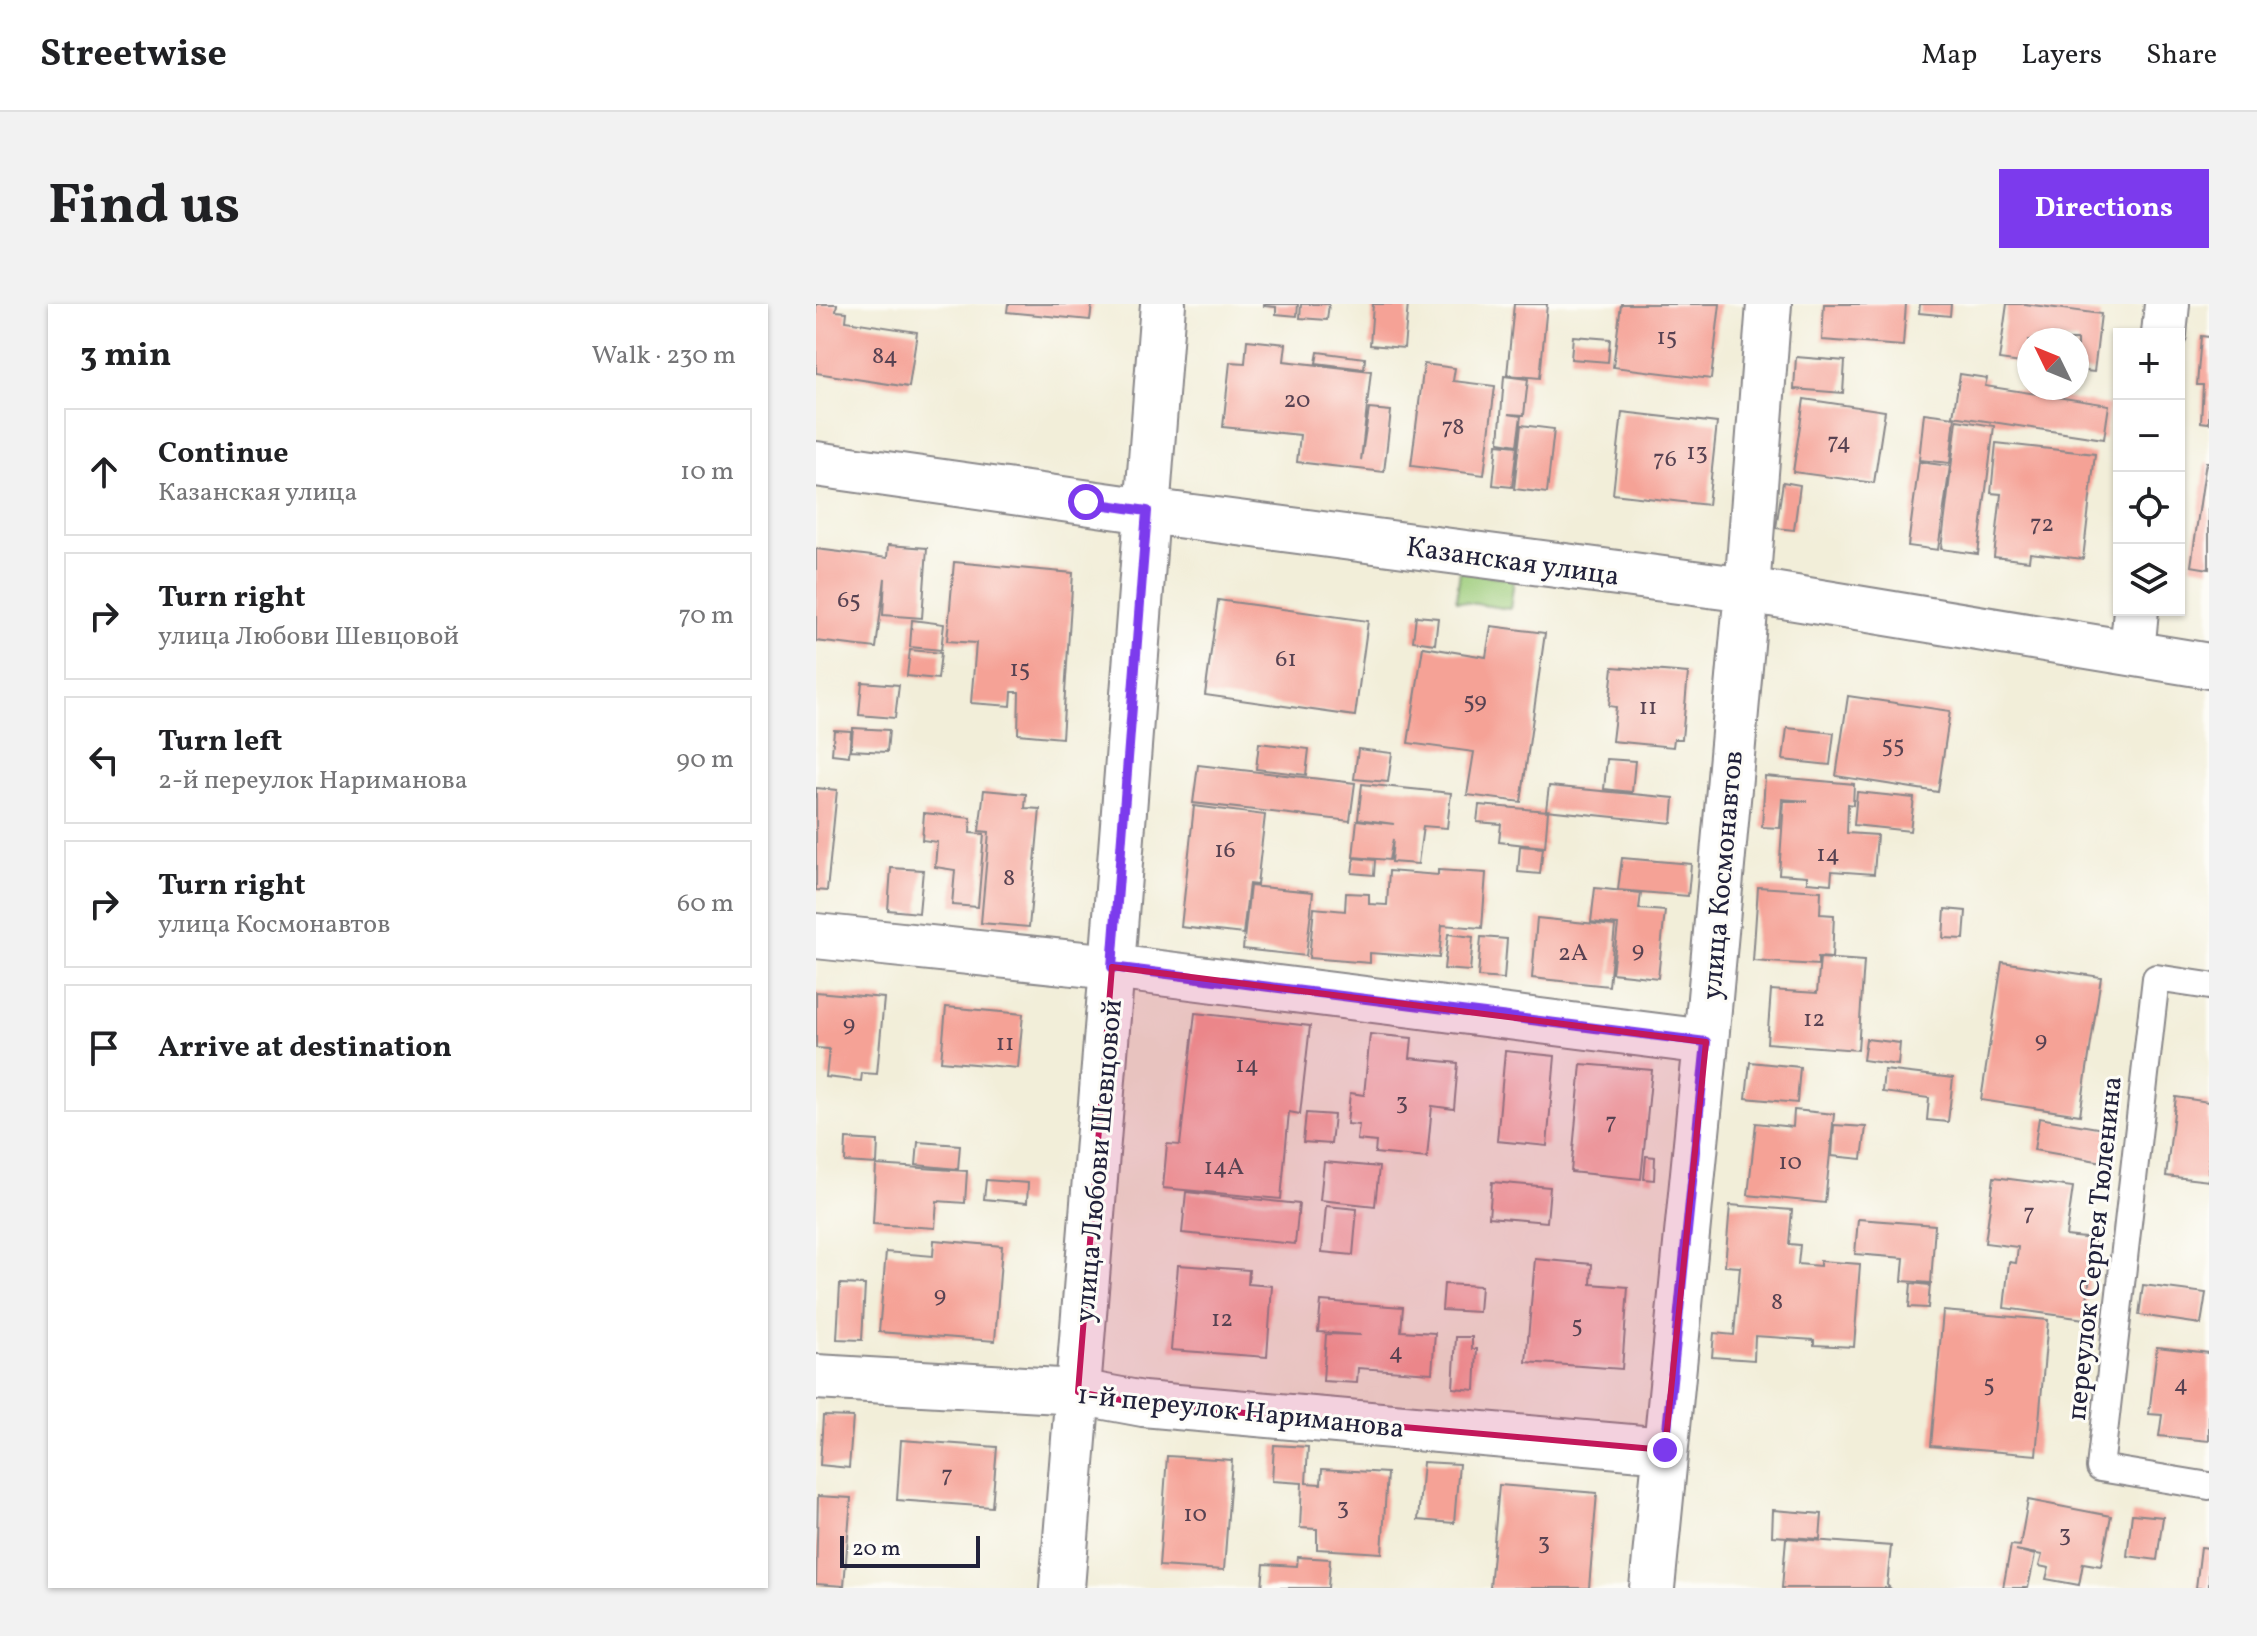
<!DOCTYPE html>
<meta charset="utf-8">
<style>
:root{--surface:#fff;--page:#f2f2f2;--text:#202124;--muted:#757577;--line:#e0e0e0;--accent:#7c3aed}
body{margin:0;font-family:Vollkorn,serif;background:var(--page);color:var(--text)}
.controls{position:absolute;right:24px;top:24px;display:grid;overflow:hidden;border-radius:0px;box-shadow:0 2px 6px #0004}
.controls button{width:72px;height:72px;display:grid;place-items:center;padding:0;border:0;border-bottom:2px solid var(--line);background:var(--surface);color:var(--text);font:40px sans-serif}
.compass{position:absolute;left:1201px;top:24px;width:72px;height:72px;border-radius:50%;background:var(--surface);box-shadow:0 2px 6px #0004;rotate:313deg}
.scale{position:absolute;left:24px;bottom:20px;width:140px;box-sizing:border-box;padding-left:8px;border:4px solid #22223b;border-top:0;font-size:22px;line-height:28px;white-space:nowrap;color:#22223b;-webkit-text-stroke:6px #fdfcf7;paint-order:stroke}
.stop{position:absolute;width:24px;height:24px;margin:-18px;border:6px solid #7c3aed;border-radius:50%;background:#fff}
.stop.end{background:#7c3aed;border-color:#fff;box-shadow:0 2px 8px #0008}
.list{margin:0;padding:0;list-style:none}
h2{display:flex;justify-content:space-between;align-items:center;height:104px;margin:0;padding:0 32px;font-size:34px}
h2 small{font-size:26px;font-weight:400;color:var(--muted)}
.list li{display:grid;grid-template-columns:52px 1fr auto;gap:24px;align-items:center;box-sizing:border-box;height:128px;margin:0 16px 16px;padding:0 16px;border:2px solid var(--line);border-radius:0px}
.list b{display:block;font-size:30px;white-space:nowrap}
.list p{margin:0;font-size:26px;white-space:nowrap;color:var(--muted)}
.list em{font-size:26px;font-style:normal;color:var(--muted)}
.icon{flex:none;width:44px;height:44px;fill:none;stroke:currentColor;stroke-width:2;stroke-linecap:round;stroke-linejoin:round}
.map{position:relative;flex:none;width:1393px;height:1284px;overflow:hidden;border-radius:0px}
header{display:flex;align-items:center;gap:48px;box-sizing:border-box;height:112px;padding:0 40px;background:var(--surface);border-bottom:2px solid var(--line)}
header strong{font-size:38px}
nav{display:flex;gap:44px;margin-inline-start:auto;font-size:28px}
.intro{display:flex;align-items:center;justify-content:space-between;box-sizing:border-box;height:192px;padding:0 48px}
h1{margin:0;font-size:56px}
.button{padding:20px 36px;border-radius:0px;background:var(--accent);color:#fff;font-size:28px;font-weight:700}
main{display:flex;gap:48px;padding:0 48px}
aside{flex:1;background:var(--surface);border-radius:0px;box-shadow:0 2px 6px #0004}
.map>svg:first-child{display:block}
.green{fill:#9dcc7a;stroke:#60775a;stroke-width:2}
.building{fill:#f5a296}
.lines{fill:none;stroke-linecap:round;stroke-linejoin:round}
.lane-casing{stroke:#8a888a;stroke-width:30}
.street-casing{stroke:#8a888a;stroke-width:48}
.secondary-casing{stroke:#8a888a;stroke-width:48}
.lane{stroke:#fff;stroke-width:26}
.street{stroke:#fff;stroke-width:44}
.secondary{stroke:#fff;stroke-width:44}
.route{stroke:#7c3aed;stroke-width:10}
.marked{fill:#c2185b;fill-opacity:0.2;stroke:#c2185b;stroke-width:6;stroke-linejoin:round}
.labels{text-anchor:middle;stroke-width:6;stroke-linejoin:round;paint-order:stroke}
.number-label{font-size:24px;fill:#574252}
.street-label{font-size:28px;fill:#22223b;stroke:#fdfcf7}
</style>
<header>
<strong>Streetwise</strong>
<nav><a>Map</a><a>Layers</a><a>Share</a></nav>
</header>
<div class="intro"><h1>Find us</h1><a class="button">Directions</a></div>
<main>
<aside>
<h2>3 min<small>Walk · 230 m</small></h2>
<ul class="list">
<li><svg class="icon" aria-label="ahead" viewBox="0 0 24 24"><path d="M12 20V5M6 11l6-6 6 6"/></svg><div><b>Continue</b><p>Казанская улица</p></div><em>10 m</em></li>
<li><svg class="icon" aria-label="right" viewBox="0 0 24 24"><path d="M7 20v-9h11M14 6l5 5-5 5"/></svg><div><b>Turn right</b><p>улица Любови Шевцовой</p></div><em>70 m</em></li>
<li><svg class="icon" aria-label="left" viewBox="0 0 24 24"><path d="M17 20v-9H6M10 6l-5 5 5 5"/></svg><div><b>Turn left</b><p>2-й переулок Нариманова</p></div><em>90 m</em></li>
<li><svg class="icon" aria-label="right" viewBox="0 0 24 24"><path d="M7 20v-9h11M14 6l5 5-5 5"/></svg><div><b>Turn right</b><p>улица Космонавтов</p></div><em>60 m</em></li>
<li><svg class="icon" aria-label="arrive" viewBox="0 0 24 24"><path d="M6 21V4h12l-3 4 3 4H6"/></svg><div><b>Arrive at destination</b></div></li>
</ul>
</aside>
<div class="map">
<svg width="1393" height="1284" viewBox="0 0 1393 1284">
<rect width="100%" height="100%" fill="#fdfcf7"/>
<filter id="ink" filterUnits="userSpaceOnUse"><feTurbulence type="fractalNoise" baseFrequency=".0125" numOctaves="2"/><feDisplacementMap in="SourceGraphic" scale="16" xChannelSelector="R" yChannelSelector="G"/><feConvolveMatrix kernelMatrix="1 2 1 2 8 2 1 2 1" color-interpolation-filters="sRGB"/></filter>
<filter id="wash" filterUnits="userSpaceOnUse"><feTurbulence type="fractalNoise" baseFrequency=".006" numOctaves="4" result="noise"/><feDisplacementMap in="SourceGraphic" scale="32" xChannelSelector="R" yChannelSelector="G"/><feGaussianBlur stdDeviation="1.8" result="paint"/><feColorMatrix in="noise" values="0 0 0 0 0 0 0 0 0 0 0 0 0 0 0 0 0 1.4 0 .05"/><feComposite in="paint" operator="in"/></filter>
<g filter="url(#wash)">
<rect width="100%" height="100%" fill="#f2eed9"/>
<path class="green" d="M644,267L698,275L694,305L640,297Z"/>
<g id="blocks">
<path class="building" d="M0,0H21L20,7L31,8L30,17L101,28L93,83L0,69Z
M192,0H276L274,16L191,8Z
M448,0H482L481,12L460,10V3L448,2Z
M485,0H513L511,16L484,14Z
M557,0H592L588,44L554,41Z
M698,0H731L724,74L691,71Z
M805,0H904L895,75L797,63Z
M1008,0H1090L1087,42L1006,36Z
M1104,0H1135L1134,12L1103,9Z
M1191,0H1209L1285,10L1278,68L1261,66V36H1213V60L1183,56Z
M757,32L794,35L792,58L755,55Z
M1385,32L1393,33V119L1385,118L1387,81H1381Z
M431,36L470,40L468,57L555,67L545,156L553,105L575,107L568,168L481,158L484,131L407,123L414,58L429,59Z
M502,48L549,54L548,65L500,59Z
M980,53L1029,57L1027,89L978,85Z
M608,60L639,64L637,77L679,82L668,171L595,162Z
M1144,70L1171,74L1169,82L1293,101L1288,135L1137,112Z
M688,72L712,75L708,111L692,110L705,112L701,141L683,138Z
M988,95L1069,107L1058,179L977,168Z
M806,108L901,119L892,201L797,190Z
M1108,109L1139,113L1134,159L1103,156Z
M1141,116L1178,122L1162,250L1125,245Z
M705,121L738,125L731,189L698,185Z
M1180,139L1279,150L1267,255L1214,249L1213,257L1178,253L1185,190L1175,189Z
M681,140L701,142L696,183L677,181Z
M1103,158L1134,162L1122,246L1092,242Z
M1390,158H1393V265L1375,262Z
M967,178L984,181L978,226L960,224Z
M72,241L111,244L106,314L67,311L69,274L60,344L0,337V245L71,254Z
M138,258L257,269L246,434L202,430L203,388H196L195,402L155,399L160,339L131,337Z
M402,296L552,317L539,412L389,391Z
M600,312L622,314L619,340L597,337Z
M96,316L128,320L125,346L94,343Z
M675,322L729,329L705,498L651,491L658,448L592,439L607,343L670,353Z
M94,346L125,349L122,375L91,372Z
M797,363L872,369L866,435H858L857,443L796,437L800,403L793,402Z
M46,378L83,381L79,414L43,411Z
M1032,392L1134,407L1122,488L1020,472Z
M37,424L73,426L71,448L35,446Z
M971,424L1018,429L1014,461L967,456Z
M18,426L35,427L33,452L16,450Z
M443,439L493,445L490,471L440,465Z
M542,445L576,449L572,478L538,475Z
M791,455L819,457L816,488L788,485Z
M382,461L539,479L534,517L377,499Z
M949,472L1038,480L1037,501L1032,500L1031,529L1061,531L1058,570L1016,567L1015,580L991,578V572L963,570L968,497H992L966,495L964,524L946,523Z
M546,480L635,489L631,524L607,522L602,560L575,558L577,535L573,556L537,553L541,516L578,520L542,515Z
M733,482L858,494L856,519L730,506Z
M0,484L21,486L11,587L0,586Z
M168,486L210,490L209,504L224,505L213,623L165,619L173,528L163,527Z
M1041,488L1098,494L1094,527L1038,521Z
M663,501L732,507L729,543L683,538L685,520L661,518Z
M378,502L449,511L441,581L433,580L427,630L365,623Z
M108,509L155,514L154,529L168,530L162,603L136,601L139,566L119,563L121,538L106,536Z
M704,542L727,544L724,570L702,568Z
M538,554L559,556L558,571L536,569Z
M806,554L875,560L872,592L802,586Z
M75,564L107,566L103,609L72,606Z
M622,566L670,569L666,624L626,621L623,654L554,649V659L493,654L498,604L529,607L530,589L553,590V600L571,601L573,567L622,571Z
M434,582L497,588L490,652L427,645Z
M942,583L1005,587L1004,610L1018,611L1016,654L1002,653V661L937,657Z
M779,584L825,589L823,605L849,607L842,674L796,669L802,621L775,618Z
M1129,605L1150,607L1148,635L1127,634Z
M721,614L799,622L793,682L716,674Z
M632,630L657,633L654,667L628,665Z
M665,633L691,635L688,675L662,673Z
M1004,654L1048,657L1042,746L951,739L955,686L1001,689Z
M1186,658L1285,673L1264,811L1165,796Z
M0,688L68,694L61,770L46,769L45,777L10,773L13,745L0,744Z
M130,703L207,710L202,764L125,757Z
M379,709L494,722L484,810L473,808L465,895L347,884L351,840L364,841Z
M554,730L596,734L594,754L642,759L638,805L616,802L611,854L559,849L560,838L541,836L543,821L531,820L534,789L548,791Z
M1050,735L1084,739L1082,761L1047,756Z
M689,747L739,752L731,842L681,837Z
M934,758L984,763L981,799L930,794Z
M765,760L836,766L825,875L755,868Z
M1068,766L1137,774L1132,818L1111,816L1113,794L1066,788Z
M1360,793L1393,798V877L1350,872Z
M978,806L1018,810L1009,899L932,891L940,819L977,823Z
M490,809L518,811L515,840L487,838Z
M1223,814L1293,826L1287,858L1218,846Z
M1018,821L1050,823L1046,855L1016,852Z
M30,835L62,837L61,860L29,858Z
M102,838L144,841L142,865L100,861Z
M830,852L839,853L838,876L828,875Z
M508,858L563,863L559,902L504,896Z
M60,861L151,867L149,899L121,897L119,924L57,920Z
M1178,873L1257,883L1250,932L1278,935L1269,1015L1188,1004L1193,958L1200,959L1202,943L1169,939Z
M170,876L212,879L211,899L168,895Z
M676,878L734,883L731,918L673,913Z
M370,888L483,900L479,940L366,929Z
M914,901L976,906L973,940L984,941L982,960L1004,962V957L1044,960L1038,1043L998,1041V1036L939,1032L938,1056L896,1053L898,1029L918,1031L924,963L909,962Z
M510,902L541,905L537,951L506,948Z
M1042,915L1119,921L1115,979L1086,977L1088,954L1039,950Z
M118,936L186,942L179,1037L63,1028L70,948L117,952Z
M719,955L776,960L775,980L812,983L806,1065L710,1058Z
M362,961L433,966L432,980L456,982L451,1053L355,1046Z
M1095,979L1114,981L1112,1004L1093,1003Z
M24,980L49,981L46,1036L21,1035Z
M628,980L665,982L663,1008L626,1006Z
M1327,981L1390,989L1385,1020L1323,1011Z
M505,997L587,1003L585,1027L619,1029L616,1069L542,1064L541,1079L507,1077L510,1030L545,1031L502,1028Z
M1127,1007L1232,1016L1220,1151L1115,1142Z
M640,1033H656V1045H661L659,1086L637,1084Z
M1341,1043L1393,1049V1137L1343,1132L1346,1111L1333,1110Z
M7,1112L37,1113L33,1164L4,1161Z
M85,1136L181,1143L176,1203L81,1196Z
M458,1141L492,1143L490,1179L505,1180L506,1165L571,1169L566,1249L501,1245V1225L484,1224L486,1179L456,1177Z
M351,1152L416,1156L408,1266L343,1262Z
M607,1158L643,1160L638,1219L602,1216Z
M683,1181L781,1189L773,1284H674Z
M2,1192L35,1194L28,1282L0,1280Z
M1212,1196L1295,1212L1285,1262L1267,1259L1263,1281L1230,1275L1233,1264L1223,1262L1226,1251L1200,1246L1219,1251L1212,1284H1187L1195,1241L1204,1242Z
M957,1206L1006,1210L1004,1235L956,1232Z
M1316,1210L1347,1213L1341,1256L1311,1252Z
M970,1234L1075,1242L1071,1281L1074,1284H966Z
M1385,1243L1393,1244V1284H1380Z
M482,1253L514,1255L512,1284H446L448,1260L481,1262Z"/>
</g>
</g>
<g filter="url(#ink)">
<use href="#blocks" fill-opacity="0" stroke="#8a888a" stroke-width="2"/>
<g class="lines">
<defs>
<path id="lane" d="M1393,682L1340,674L1284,1164L1393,1182"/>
<path id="street" d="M1348,30L1351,0
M0,160L331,207L931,286L1393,362
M1316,349L1320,306
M0,632L296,663L890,738
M0,1073L262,1088L327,1100L849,1146
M836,1284L890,738L931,286L953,0"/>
<path id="secondary" d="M246,1284L296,663L347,0"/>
</defs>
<use href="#lane" class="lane-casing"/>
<use href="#street" class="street-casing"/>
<use href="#secondary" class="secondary-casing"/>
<use href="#lane" class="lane"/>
<use href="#street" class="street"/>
<use href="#secondary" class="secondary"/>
</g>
</g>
<g class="lines" filter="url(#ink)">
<path class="route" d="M270,198L331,207L296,663L890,738L849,1146"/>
</g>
<path class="marked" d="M296,663L890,738L849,1146L327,1100L262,1088Z"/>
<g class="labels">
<g class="number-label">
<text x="851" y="40">15</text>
<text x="69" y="59">84</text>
<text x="481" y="103">20</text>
<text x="637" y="130">78</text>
<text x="1023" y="145">74</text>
<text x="881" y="155">13</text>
<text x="849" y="162">76</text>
<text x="1226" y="227">72</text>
<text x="33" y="303">65</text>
<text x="470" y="362">61</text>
<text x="204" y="372">15</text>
<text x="659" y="404">59</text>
<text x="832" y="410">11</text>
<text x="1077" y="448">55</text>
<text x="409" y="553">16</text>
<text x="1012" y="557">14</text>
<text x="193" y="581">8</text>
<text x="822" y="653">9</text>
<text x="757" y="656">2А</text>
<text x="998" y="722">12</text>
<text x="33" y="727">9</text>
<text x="1225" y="743">9</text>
<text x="189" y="746">11</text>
<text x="431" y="768">14</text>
<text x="586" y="805">3</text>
<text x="795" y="825">7</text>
<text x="974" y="865">10</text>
<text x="408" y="870">14А</text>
<text x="1213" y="916">7</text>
<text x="124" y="998">9</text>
<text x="961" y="1005">8</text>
<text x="406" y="1022">12</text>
<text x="761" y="1028">5</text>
<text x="580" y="1055">4</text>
<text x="1173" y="1087">5</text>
<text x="1365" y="1087">4</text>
<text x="131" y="1178">7</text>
<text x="527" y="1210">3</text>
<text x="379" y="1217">10</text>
<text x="1249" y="1237">3</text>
<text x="728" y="1245">3</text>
</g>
<g class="street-label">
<text transform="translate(697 256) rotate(8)" y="10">Казанская улица</text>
<text transform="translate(905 571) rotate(-85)" y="10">улица Космонавтов</text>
<text transform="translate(281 857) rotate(-85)" y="10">улица Любови Шевцовой</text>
<text transform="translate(1277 944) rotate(-84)" y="10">переулок Сергея Тюленина</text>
<text transform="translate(425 1106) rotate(6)" y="10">1-й переулок Нариманова</text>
</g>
</g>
</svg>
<div class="controls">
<button>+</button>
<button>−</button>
<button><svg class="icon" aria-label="locate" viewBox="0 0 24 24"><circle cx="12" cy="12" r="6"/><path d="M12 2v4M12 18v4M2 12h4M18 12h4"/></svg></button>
<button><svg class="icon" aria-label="layers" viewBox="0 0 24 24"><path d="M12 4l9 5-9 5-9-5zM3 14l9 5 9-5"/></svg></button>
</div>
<svg class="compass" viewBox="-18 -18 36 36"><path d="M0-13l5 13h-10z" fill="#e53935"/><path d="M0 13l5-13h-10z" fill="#757577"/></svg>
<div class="scale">20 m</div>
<div class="stop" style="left:270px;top:198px"></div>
<div class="stop end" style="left:849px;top:1146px"></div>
</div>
</main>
